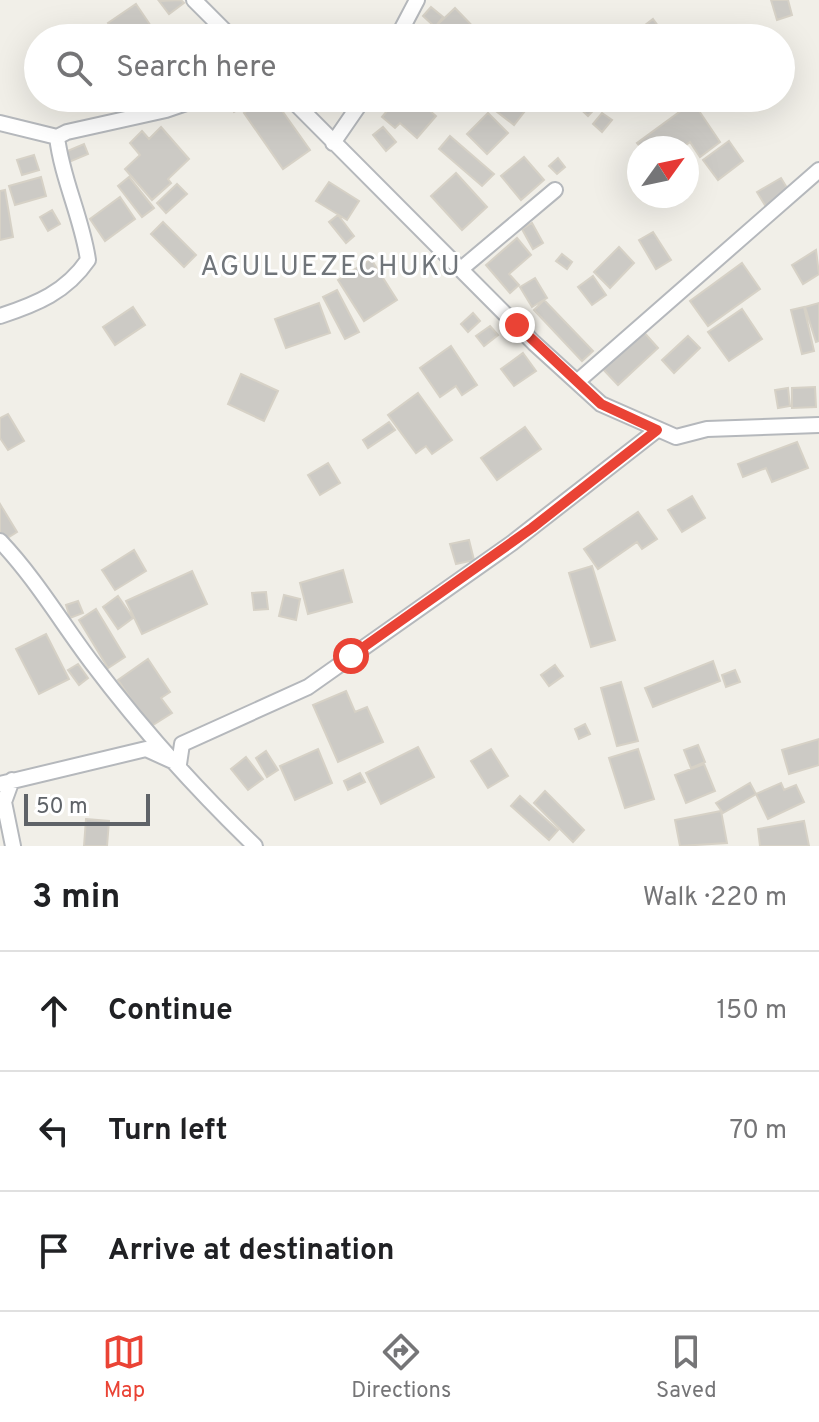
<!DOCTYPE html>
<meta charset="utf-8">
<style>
:root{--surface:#fff;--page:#f2f2f2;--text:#202124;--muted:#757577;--line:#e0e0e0;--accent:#ea4335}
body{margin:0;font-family:Overpass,sans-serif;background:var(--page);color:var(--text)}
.compass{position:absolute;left:627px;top:136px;width:72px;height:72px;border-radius:50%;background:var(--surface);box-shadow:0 8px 32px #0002;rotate:57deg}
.scale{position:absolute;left:24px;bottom:20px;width:126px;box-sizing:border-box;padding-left:8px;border:4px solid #5f6368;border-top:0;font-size:22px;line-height:28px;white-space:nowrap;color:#5f6368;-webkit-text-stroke:6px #fff;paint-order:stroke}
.stop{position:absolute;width:24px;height:24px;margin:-18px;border:6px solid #ea4335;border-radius:50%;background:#fff}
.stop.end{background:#ea4335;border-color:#fff;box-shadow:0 2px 8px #0008}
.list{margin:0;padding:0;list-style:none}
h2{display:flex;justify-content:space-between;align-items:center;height:104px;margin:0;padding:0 32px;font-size:34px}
h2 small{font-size:26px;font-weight:400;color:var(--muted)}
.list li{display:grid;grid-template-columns:52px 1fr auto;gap:24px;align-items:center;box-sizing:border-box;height:120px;padding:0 32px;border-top:2px solid var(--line)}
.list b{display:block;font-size:30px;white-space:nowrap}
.list em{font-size:26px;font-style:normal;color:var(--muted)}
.icon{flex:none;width:44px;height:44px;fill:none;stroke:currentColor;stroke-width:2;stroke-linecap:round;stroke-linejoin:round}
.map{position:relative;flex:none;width:819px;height:846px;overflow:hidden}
.search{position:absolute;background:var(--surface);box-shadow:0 8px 32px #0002;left:24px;right:24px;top:24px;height:88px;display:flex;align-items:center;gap:20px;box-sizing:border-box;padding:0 28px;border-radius:44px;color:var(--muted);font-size:30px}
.sheet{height:464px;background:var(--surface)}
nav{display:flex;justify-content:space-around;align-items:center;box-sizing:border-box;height:112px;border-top:2px solid var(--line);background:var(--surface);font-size:22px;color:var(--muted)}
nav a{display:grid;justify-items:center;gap:4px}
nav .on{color:var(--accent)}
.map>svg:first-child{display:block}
.building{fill:#cccac5;stroke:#d6d1c6;stroke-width:2}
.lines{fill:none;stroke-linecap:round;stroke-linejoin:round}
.street-casing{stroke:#b5b8bc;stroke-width:18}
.street{stroke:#fff;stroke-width:14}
.route{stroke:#ea4335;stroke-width:10}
.labels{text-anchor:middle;stroke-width:6;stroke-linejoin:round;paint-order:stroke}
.quarter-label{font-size:28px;letter-spacing:2px;fill:#70757a;stroke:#fff}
</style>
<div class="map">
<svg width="819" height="846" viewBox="0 0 819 846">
<rect width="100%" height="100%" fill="#f1efe8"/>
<path class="building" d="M181,0L184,3L169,14L159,1Z
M771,0H788L792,15L777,20Z
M136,4L159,38H118L108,23Z
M431,7L443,17L435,27L423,16Z
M455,8L484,38H445L435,27Z
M653,19L667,38H647L640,29Z
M225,98H239L244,106L234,112Z
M265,98H273L310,150L283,169L244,113Z
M398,98H415L436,116L417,138L400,123L395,128L382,117Z
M506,98H535L514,125L496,111Z
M569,98H605L588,116Z
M693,102L720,142L700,157L690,142L682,148H641L637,143Z
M488,113L508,133L487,154L467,134Z
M602,113L612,120L602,132L593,124Z
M161,127L189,159L168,179L171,183L152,200L125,169L140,155L130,143L142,131L149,139Z
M383,127L396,142L386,151L373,135Z
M450,136L494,174L482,186L439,149Z
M729,141L743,161L718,180L703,160Z
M84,144L88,154L69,162L65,152Z
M34,155L39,170L22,175L17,160Z
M524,157L544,180L521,200L501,176Z
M558,158L565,167L557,174L549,166Z
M456,173L487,207L462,230L431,196Z
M41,177L46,196L15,205L9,186Z
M129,177L154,208L142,217L118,186Z
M781,178L790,193L766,207L757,192Z
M329,182L359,201L347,220L316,201Z
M177,184L187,194L166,213L157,203Z
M5,190L13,237L0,240V191Z
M120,197L135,219L105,241L90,219Z
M52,210L60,224L48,231L40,217Z
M338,215L354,236L346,243L329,222Z
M163,222L196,255L184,267L151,234Z
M532,223L543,243L533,249L522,229Z
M653,232L671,260L656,269L639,240Z
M517,238L531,255L509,274L519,285L510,293L486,265Z
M619,247L634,263L610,288L594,272Z
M816,250L819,274L803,284L792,265Z
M562,254L572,262L567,269L556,261Z
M371,259L397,300L364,321L338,280Z
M742,263L760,289L708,326L690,301Z
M593,276L606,295L592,305L578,287Z
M535,278L547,298L532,307L520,287Z
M337,290L359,332L345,339L323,297Z
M544,300L593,351L582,361L534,310Z
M319,303L330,333L286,348L275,319Z
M819,303V341L816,342L805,307Z
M133,307L145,325L115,345L103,327Z
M804,307L814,351L802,354L791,310Z
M742,309L762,339L729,361L708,332Z
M473,313L480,321L468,332L461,324Z
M490,326L498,335L484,346L476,336Z
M641,329L658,348L618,385L600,366Z
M688,336L700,348L674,373L662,360Z
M451,346L477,385L462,395L456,386L440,397L420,368Z
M523,353L536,371L514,386L501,369Z
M241,374L278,391L264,421L228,404Z
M815,387L816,407L792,408V388Z
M788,388L790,406L778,408L775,390Z
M418,393L452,440L432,454L426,446L416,453L388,415Z
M8,414L24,441L8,450L0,438V418Z
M389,422L395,430L368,448L363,440Z
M525,427L541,449L497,480L481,458Z
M797,442L808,468L772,482L766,468L743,477L738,464Z
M328,463L340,483L320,495L308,475Z
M692,496L705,518L682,532L668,510Z
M0,504L17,532L1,542L0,540Z
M638,512L657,539L642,549L637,542L598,569L584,549Z
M469,540L474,560L456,564L450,544Z
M134,550L146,571L115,590L102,570Z
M592,566L615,640L591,647L569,573Z
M343,570L352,602L308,614L300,583Z
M192,571L207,604L142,634L126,601Z
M266,592L268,609L254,610L252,593Z
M284,595L300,599L296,620L279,616Z
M118,596L133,618L118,629L103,607Z
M78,601L83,613L70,618L66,605Z
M96,609L125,657L108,668L79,620Z
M46,634L69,679L39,694L16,649Z
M148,659L170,692L161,698L172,713L150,727L118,680Z
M713,661L720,681L653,707L645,688Z
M78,664L88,678L79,685L68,670Z
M555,665L563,676L549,686L541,675Z
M735,670L740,682L726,687L722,675Z
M621,682L638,741L617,746L601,688Z
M346,691L355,712L367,707L383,742L338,762L313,705Z
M585,724L590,734L579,739L575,729Z
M819,739V765L789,774L782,750Z
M698,745L705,762L691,768L684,750Z
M418,747L434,777L381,804L366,773Z
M318,749L332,783L295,800L280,766Z
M491,749L508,776L488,788L471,761Z
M638,749L654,799L625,808L609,758Z
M266,751L278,770L267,777L256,758Z
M246,757L263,779L248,790L231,769Z
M704,764L715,791L686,803L675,775Z
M360,773L365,782L348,790L344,781Z
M750,783L756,794L723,813L716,803Z
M781,783L784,790L796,785L804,802L768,819L756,794Z
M545,791L584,830L573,842L534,803Z
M520,796L558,830L549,840L511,806Z
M721,811L727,843L680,846L675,820Z
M86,819L109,821L107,846H84Z
M804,821L809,846H760L758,829Z"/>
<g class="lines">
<defs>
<path id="street" d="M194,0L232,38
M397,38L417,0
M290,98L534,343L601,404L676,437L707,429L819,425
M0,123L57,137
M333,143L364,98
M461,269L555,190
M0,316C37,304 66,292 88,260C82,218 62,179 57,137L67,132L166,110L201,98
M578,381L819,170
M0,541C36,579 61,622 92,663C141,728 197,790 255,846
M12,780L4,802L13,846
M0,784L146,749L179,764L182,744L308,687L512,543L657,430"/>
</defs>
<use href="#street" class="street-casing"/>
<use href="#street" class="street"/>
</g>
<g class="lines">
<path class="route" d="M351,656L532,528L657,430L601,404L517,325"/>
</g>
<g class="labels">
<g class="quarter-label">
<text x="331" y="275">AGULUEZECHUKU</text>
</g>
</g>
</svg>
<svg class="compass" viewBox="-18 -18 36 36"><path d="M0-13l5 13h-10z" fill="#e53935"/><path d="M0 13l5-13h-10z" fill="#757577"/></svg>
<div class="scale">50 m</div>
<div class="stop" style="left:351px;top:656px"></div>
<div class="stop end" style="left:517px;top:325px"></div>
<div class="search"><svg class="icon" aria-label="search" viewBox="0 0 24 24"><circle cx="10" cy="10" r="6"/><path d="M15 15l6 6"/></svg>Search here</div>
</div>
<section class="sheet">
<h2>3 min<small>Walk · 220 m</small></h2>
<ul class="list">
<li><svg class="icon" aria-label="ahead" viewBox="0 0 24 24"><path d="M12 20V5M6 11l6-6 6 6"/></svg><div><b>Continue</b></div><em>150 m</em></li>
<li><svg class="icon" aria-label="left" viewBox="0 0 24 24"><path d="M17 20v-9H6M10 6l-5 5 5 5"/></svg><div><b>Turn left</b></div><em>70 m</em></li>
<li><svg class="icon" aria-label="arrive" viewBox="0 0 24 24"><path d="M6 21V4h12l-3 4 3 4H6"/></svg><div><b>Arrive at destination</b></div></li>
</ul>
</section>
<nav>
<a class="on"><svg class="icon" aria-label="map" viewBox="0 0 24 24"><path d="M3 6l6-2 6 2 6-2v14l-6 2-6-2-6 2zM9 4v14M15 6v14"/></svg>Map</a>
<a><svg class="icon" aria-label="directions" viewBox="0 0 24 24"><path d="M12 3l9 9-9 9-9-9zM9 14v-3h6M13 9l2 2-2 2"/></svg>Directions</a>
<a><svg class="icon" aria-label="saved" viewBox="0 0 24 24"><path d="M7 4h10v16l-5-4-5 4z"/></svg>Saved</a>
</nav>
